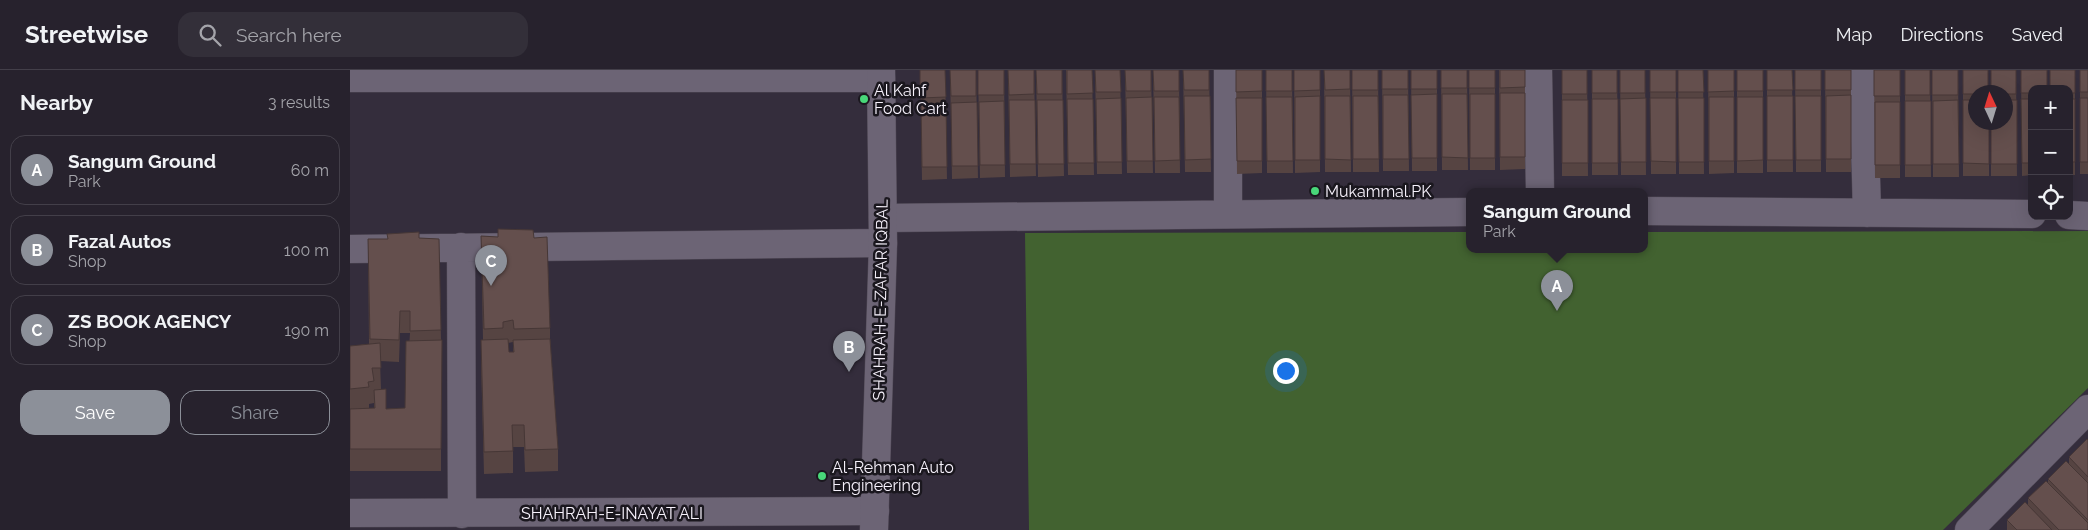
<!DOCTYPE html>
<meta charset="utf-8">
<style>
:root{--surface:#27222d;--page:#332f39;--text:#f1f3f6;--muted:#a4a4aa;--line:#433f49;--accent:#8c9099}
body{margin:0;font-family:Raleway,sans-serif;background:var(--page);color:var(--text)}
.controls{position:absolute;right:15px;top:15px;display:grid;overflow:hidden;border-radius:10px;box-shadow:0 5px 20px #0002}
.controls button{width:45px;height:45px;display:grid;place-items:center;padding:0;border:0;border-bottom:1px solid var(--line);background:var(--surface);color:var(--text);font:25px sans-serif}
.compass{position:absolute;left:1618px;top:15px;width:45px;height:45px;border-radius:50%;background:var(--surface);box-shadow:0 5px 20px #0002;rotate:356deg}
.you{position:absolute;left:935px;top:300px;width:18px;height:18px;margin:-12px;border:4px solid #fff;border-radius:50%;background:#1a73e8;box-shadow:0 0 0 8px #1a73e833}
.badge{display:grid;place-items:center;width:32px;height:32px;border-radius:50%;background:var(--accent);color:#fff;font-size:16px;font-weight:700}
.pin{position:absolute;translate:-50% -41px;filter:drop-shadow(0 1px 2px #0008)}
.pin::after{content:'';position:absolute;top:26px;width:18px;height:15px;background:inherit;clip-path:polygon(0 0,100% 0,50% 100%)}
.popup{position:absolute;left:1116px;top:118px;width:182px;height:65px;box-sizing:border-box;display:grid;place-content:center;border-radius:10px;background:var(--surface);filter:drop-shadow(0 1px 4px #0005);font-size:16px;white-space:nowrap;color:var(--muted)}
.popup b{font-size:19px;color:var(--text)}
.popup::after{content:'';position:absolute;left:50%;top:100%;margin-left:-10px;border:10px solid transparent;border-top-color:var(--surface)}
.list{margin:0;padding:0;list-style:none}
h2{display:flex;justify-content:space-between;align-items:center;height:65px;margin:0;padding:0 20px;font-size:21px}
h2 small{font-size:16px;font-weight:400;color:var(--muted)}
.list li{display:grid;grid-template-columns:32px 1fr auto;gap:15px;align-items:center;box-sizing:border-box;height:70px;margin:0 10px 10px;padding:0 10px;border:1px solid var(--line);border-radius:15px}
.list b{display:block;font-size:19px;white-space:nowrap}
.list p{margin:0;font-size:16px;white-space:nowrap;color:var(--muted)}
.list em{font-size:16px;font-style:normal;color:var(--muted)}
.actions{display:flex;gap:10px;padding:15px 20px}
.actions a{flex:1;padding:11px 0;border:1px solid var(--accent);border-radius:15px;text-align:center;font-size:18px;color:var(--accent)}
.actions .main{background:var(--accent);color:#fff}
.icon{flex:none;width:28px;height:28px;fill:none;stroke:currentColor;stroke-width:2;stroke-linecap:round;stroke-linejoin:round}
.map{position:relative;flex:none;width:1738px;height:460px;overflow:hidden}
header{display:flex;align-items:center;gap:30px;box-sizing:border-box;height:70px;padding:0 25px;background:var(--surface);border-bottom:1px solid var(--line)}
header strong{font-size:24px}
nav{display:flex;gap:28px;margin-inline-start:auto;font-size:18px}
.search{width:350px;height:45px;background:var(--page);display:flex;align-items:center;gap:12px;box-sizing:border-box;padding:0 18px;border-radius:15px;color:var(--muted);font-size:19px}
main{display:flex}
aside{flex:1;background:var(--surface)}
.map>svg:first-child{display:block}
.green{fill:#426230}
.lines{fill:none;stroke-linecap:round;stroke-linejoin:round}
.minor-casing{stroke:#514a57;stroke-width:29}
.tertiary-casing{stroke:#514a57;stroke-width:29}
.minor{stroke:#6c6475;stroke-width:28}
.tertiary{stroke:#6c6475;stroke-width:28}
.wall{fill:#564442;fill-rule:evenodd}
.building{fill:#644f4d;stroke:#463736}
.poi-dot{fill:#48d779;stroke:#1a171e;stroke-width:2}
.labels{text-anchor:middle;stroke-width:5;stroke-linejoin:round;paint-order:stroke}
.poi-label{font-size:16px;fill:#f7f2fc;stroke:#1a171e;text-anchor:start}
.street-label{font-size:16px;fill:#f7f2fc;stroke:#1a171e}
</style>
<header>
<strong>Streetwise</strong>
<div class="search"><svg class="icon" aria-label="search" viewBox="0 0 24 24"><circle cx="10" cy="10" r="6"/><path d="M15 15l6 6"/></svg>Search here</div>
<nav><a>Map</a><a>Directions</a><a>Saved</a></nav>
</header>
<main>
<aside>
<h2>Nearby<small>3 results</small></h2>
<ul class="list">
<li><span class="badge">A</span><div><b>Sangum Ground</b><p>Park</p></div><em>60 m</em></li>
<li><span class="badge">B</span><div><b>Fazal Autos</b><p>Shop</p></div><em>100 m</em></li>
<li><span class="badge">C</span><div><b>ZS BOOK AGENCY</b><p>Shop</p></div><em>190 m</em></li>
</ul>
<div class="actions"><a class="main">Save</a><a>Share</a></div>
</aside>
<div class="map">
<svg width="1738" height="460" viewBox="0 0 1738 460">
<rect width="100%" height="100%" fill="#342d3c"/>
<path class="green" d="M1738,161V318L1593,460H679L675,163L1119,162L1120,180H1294L1295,162Z"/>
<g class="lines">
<defs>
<path id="minor" d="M878,0V144
M1188,0L1190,122
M1513,0L1517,143
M0,8H531
M1294,141L1682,144
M1719,145L1738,146
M533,148L1120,142
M111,177L112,444
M0,179L533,173
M0,443L525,441
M1619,460L1738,339"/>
<path id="tertiary" d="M524,460L533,173L531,0"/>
</defs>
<use href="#minor" class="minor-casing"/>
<use href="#tertiary" class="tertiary-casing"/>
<use href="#minor" class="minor"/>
<use href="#tertiary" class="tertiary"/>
</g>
<path class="wall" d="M570,0H595L597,109L572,110Z
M600,0H626L628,108L602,109Z
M628,0H654L655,107L630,108Z
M658,0H684L686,106L660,107Z
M686,0H712L714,106L688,107Z
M716,0H742L744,105H718Z
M745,0H770L772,104H747Z
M775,0H801L803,103H777Z
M803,0H829L830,103H805Z
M833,0H859L861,102H835Z
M886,0H912V103L887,104Z
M916,0H942L943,103H917Z
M944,0H970V102L945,103Z
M974,0H1000L1001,102H975Z
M1002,0H1028L1029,102H1003Z
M1032,0H1058L1059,101H1033Z
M1061,0H1087V101H1062Z
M1091,0H1117L1118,100H1092Z
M1119,0H1145V100H1120Z
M1149,0H1175V99L1150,100Z
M1212,0H1237L1238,106H1212Z
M1242,0H1267L1268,105H1242Z
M1270,0H1295L1296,105H1271Z
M1300,0H1326V104H1301Z
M1328,0H1353L1354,104H1329Z
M1358,0H1384V103L1359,104Z
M1387,0H1413V103H1387Z
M1417,0H1442L1443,102H1417Z
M1445,0H1471V102H1446Z
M1475,0H1501V102H1476Z
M1524,0H1550V108H1525Z
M1555,0H1580L1581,107H1555Z
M1582,0H1608L1609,107H1583Z
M1613,0L1626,22V52H1639V106H1613Z
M1666,0L1667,106H1641V52H1656V22Z
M1671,0L1682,19V105L1672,106Z
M1725,0V105H1719V19Z
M1730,0H1738V104H1730Z
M131,166L148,167L184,168L200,258V269L208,379V401L175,402L174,377H163V403L134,404L131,292V270H133ZM163,272V282H159L158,273Z
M69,168L89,169L91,270V401H0V276L19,274L18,169H37ZM50,263H60L55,338L36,339L31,319L30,291L49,292ZM24,333V338H19V334Z
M1738,370V460H1657V450L1678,435V428L1698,412V409L1719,394V387Z"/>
<path class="building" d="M570,0H595L596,27L570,28Z
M600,0H626V26H601Z
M628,0H654V25H628Z
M658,0H684V24L659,25Z
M686,0H712V24H687Z
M717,0H742L743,23L717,24Z
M745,0H770L771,22H746Z
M775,0H801V21H776Z
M803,0H829V21H804Z
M833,0H859V20H834Z
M886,0H912V21L886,22Z
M916,0H942V21H916Z
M944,0H970V20L944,21Z
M974,0H1000V19L975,20Z
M1002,0H1028V20H1002Z
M1032,0H1058V19H1032Z
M1061,0H1087V19H1061Z
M1091,0H1117V18H1091Z
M1119,0H1145V18H1119Z
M1150,0H1175V17L1150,18Z
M1212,0H1237V24H1212Z
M1242,0H1267V23H1242Z
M1270,0H1295V23H1270Z
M1300,0H1326V22H1300Z
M1328,0H1353L1354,22H1328Z
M1358,0H1384V21L1358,22Z
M1387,0H1413V21H1387Z
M1417,0H1442L1443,20H1417Z
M1445,0H1471V20H1445Z
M1475,0H1501V20H1475Z
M1524,0H1550V26H1524Z
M1555,0H1580V25H1555Z
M1582,0H1608V25H1582Z
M1613,0H1638V22H1626V24H1613Z
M1641,0H1666V24H1656V22H1641Z
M1671,0H1697V19H1682V23H1671Z
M1700,0H1725V23H1719V19H1700Z
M1730,0H1738V22H1730Z
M1150,23H1175V87H1150Z
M1087,24V88H1062L1061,25Z
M1092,24H1117L1118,88L1092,87Z
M1120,24H1145V88H1120Z
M1033,25H1058L1059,89H1033Z
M1501,25V89H1476V26Z
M834,26H860L861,89L835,90Z
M970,26V90H945V27Z
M975,26H1000L1001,90L975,89Z
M1003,26H1028L1029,89H1003Z
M1417,26H1443V90H1417Z
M1445,26H1471V90H1446Z
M802,27L803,91H777L776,28Z
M804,27H829L830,90L805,91Z
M916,27H942L943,91H917Z
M1359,27H1384V91H1359Z
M1387,27H1413V90L1387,91Z
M771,28L772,92H747L746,29Z
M886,28H912V91H887Z
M1296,28V92H1271L1270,29Z
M1300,28H1326V92L1301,91Z
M1328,28H1354V92H1329Z
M1730,28H1738V92H1730Z
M717,29H743L744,93H718Z
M1242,29H1268V93H1242Z
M1671,29H1682V93H1672Z
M1719,29H1725V92H1719Z
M659,30H685L686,94H660Z
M687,30H713L714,94H688Z
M1212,30H1238V93H1212Z
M1608,30L1609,94H1583V31Z
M1613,30H1626V52H1639V94L1613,93Z
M1656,30H1667V94H1641V52H1656Z
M654,31L655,95H630L629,32Z
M1555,31H1581V95H1555Z
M627,32L628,96H602L601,33Z
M1525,32H1550V95H1525Z
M596,33L597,97H572L571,34Z
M148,159L183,160L184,168L197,167L200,258L164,259L163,250L153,252V258L134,259L131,166L148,167Z
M69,162V168L89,169L91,260L60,261V241H50L49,270L20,269L18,169H38L37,164Z
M158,269L159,282H164L163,270L200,269L208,379L175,380L174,355H162L163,381L134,382L131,270Z
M92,270L91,379H0V339L25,338L24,320L36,319V339L55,338L56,271Z
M30,273L31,298H22L24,311L18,312L19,317L0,319V276Z
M1737,369L1738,370V407L1719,387Z
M1716,391L1738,413V450L1698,409Z
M1696,411L1738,453V459L1737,460H1709L1678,428Z
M1675,432L1702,460H1667L1657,450Z"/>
<g class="poi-dot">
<circle cx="514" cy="29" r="5"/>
<circle cx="965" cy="121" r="5"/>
<circle cx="472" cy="406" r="5"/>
</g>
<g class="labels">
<g class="poi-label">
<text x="524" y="26">Al Kahf<tspan x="524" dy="18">Food Cart</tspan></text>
<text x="975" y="127">Mukammal.PK</text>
<text x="482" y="403">Al-Rehman Auto<tspan x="482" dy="18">Engineering</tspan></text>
</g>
<g class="street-label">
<text transform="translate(530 230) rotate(-89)" y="6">SHAHRAH-E-ZAFAR IQBAL</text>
<text x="262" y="449">SHAHRAH-E-INAYAT ALI</text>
</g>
</g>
</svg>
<div class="controls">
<button>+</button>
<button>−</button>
<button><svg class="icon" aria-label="locate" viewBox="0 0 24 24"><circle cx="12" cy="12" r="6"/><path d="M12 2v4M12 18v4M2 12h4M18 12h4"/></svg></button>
</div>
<svg class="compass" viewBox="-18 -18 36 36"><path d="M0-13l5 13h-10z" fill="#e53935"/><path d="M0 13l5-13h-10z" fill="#a4a4aa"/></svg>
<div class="you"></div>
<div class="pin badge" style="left:1207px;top:241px">A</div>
<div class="popup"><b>Sangum Ground</b>Park</div>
<div class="pin badge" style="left:499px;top:302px">B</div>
<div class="pin badge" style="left:141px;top:216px">C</div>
</div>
</main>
